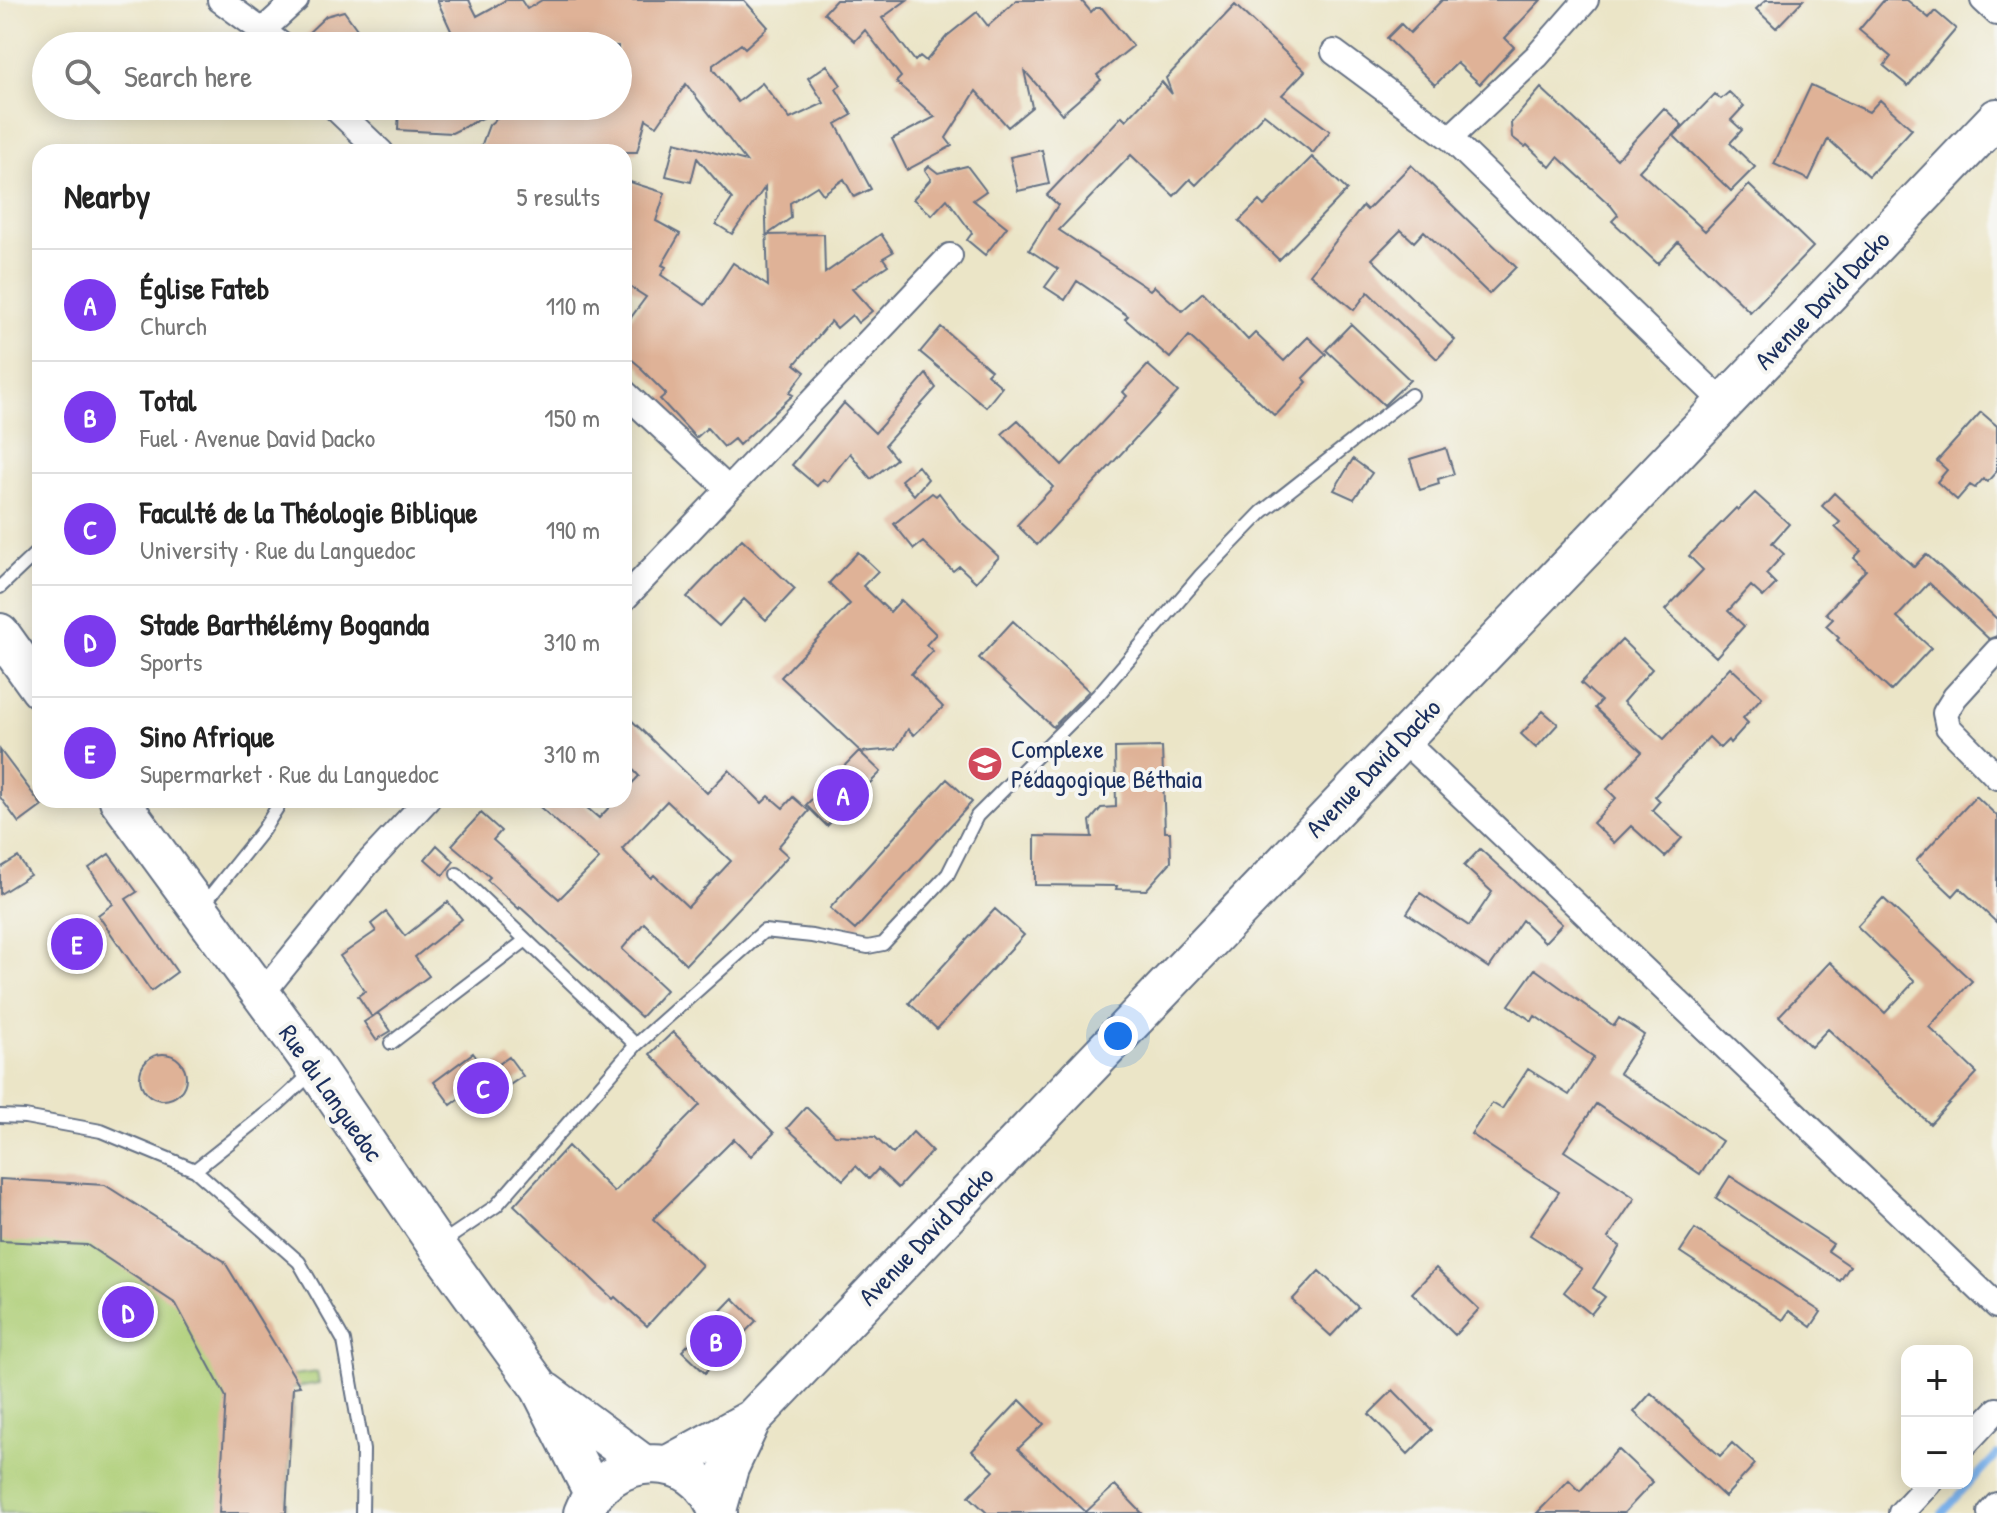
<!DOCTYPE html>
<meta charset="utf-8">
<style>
:root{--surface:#fff;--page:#f6f6f6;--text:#222;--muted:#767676;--line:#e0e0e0;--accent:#7c3aed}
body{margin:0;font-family:"Patrick Hand",sans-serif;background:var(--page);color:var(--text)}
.controls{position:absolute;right:24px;bottom:24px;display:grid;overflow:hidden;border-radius:16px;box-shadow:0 4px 20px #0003}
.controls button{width:72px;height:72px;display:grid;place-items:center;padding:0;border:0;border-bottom:2px solid var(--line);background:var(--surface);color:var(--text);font:40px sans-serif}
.you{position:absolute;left:1118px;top:1036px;width:28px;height:28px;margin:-20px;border:6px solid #fff;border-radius:50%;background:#1a73e8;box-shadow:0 0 0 12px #1a73e833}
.badge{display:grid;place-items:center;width:52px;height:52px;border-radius:50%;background:var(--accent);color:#fff;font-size:26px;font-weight:700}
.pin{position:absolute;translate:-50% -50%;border:4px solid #fff;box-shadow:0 2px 8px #0006}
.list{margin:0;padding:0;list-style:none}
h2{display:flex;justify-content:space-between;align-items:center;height:104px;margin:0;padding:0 32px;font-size:34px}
h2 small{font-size:26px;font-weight:400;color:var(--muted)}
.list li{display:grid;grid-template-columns:52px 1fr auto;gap:24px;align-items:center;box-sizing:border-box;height:112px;padding:0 32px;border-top:2px solid var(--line)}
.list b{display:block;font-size:30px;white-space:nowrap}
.list p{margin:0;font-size:26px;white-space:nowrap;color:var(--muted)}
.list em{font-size:26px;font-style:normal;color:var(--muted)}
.icon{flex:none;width:44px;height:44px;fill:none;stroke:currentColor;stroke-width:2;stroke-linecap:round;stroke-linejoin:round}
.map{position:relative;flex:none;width:1997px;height:1513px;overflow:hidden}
.search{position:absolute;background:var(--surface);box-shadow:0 4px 20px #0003;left:32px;top:32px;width:600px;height:88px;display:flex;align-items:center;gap:20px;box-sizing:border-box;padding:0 28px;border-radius:44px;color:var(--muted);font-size:30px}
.panel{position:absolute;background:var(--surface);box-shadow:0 4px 20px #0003;left:32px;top:144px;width:600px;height:664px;border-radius:24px}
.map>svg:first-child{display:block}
.green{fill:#adce76;stroke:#647e6a;stroke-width:2}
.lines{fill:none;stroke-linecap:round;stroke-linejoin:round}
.stream{stroke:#7db3ec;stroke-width:7}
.building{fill:#dfb297;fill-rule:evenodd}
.lane-casing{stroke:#646f83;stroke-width:16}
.street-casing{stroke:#646f83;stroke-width:28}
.primary-casing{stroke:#646f83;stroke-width:42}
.lane{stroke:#fff;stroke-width:12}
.street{stroke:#fff;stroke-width:24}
.primary{stroke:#fff;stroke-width:38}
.labels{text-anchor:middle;stroke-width:8;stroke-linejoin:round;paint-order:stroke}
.street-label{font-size:26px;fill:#1b2f5e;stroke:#f6f6f2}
.poi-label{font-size:26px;fill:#1b2f5e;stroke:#f6f6f2;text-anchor:start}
</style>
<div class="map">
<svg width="1997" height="1513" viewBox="0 0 1997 1513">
<rect width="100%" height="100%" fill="#f6f6f2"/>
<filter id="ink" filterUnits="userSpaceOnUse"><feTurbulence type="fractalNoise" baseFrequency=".0125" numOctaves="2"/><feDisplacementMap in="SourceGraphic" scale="16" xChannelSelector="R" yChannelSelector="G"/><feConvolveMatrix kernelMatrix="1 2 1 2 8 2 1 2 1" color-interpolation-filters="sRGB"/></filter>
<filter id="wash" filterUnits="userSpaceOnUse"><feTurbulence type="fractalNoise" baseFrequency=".006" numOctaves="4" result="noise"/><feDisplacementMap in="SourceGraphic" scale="32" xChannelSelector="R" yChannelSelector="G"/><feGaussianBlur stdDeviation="1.8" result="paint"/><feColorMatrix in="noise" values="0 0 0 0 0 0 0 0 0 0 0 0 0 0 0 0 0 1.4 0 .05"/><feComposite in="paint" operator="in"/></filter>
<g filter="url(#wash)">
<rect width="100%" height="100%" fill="#ebe5c7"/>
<path class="green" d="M0,1179L285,1376L317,1372L319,1383L286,1389L287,1395L293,1397L286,1513H0Z"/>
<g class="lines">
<path class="stream" d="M1942,1513L1997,1454"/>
</g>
<g id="blocks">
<path class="building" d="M437,0H469L477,16L506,0H521L527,9L542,0H744L768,27L745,48L741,44L713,65V69L738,102L762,83L790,119L824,103L808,78L827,65L841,85L836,89L852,115L836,124L871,189L854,197L844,179L823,194L817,186L790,203L791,218L767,235L824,234L825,273L881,234L893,252L883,258L888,265L852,289L872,311L858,323L852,315L837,328L831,321L795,364L805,372L789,393L793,395L739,445L734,439L724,447L707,428L696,438L660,399L666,394L641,369L642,368L624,353V327L646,297L624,283V180L665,193L656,221L680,234L662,265L666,267L661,275L705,305L733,263L768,286L765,187L732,234L716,224L732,199L697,158L691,182L666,176L675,142L746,161L686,84L657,126L646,119L637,152H479L489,125L511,106H618V46H458Z
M836,0H907L882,18L915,61L920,56L926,61L947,36L977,12L988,26L1017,0H1081L1091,12L1095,8H1102L1133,46L1097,75L1101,80L1062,114L1024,70L1032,107L1008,127L976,91L946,138L952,146L907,170L892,139L935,117L896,82L901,77L865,30L855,41L824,13Z
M1442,0H1541L1505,38L1514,47L1480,84L1457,63L1435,85L1387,38L1401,24L1410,33Z
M1766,0H1803L1776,28L1756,9Z
M1884,0H1907L1929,18L1935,11L1956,29L1908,86L1884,66L1891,57L1859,30Z
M1235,5L1305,71L1282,95L1330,131L1313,153L1264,114L1196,185L1190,179L1174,196L1131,155L1059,230L1150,290L1154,286L1182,311L1203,292L1248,340L1255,333L1284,361L1308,337L1326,354L1303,378L1307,382L1275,416L1189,336L1170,358L1125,319L1128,316L1077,281L1065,300L1045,287L1058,269L1029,250L1058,205L1047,195L1122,116L1126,120L1162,82L1172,94L1166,78Z
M344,11L369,46H312L304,37L326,16Z
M1811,85L1869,112L1880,100L1912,129L1869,176L1828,139L1809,180L1774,164Z
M1541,88L1617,159L1664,108L1682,125L1639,171L1705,231L1749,185L1813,247L1750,312L1678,242L1658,264L1612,221L1618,215L1611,206L1558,157L1550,167L1527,145L1525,147L1512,137L1511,123Z
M1729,92L1744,106L1731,120L1742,130L1730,143L1755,167L1731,191L1674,136L1715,94L1721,99Z
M464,106H507L452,133L398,130L399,107L454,111Z
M1042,150L1049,184L1018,191L1010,157Z
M1312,157L1347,190L1279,260L1239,221L1259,201L1264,206Z
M1411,165L1516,267L1489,294L1424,231L1414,242L1401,230L1372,259L1455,340L1437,359L1368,292L1354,310L1310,274L1363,206L1367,210Z
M929,166L938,173L967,166L986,191L973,200L1007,227L985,255L967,240L972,233L947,199L932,215L913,199L931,179L925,170Z
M1351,324L1410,380L1384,405L1326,350Z
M941,327L991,370L987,374L1002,387L986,407L920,352Z
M1148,365L1178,392L1037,545L1017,525L1053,487L1002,434L1018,420L1062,465L1127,396L1123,392Z
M926,374L936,388L885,445L896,459L871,479L850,453L827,482L823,479L817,486L792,465L844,403L875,433Z
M1981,412L1997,426V471L1987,482L1983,479L1975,488L1970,485L1957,500L1937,482L1947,470L1937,461Z
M1446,448L1454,474L1438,479L1439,484L1420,490L1410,459Z
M1353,459L1372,473L1354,499L1334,490Z
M918,466L928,479L914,495L901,480Z
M932,493L936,496L939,493L960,521L999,557L976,582L959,566L953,571L923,542L914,549L894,524Z
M1755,493L1789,524L1772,543L1784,554L1766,574L1776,584L1763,597L1751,586L1728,611L1744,626L1716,657L1665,610L1703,570L1689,556L1736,508L1738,510Z
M1834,493L1914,567L1926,554L1997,619V636L1989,639L1929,583L1897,617L1931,648L1891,691L1837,640L1839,638L1826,626L1833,619L1826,613L1866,570L1854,558L1861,551L1835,527L1840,522L1822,506Z
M742,539L795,589L766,620L744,599L719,626L687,597Z
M858,552L878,571L863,586L890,612L901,600L936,634L926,645L933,651L911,674L943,707L914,735L908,729L896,749L861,752L781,677L850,604L829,583Z
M1013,621L1089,691L1053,727L979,658Z
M1622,640L1652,669L1623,702L1664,739L1730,667L1762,697L1743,718L1748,723L1730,743L1728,740L1720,748L1709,737L1655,796L1660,801L1652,810L1682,838L1665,857L1631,826L1614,843L1593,823L1616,798L1607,789L1642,752L1595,708L1601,701L1581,683Z
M1543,711L1558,724L1536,748L1521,734Z
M624,713L707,793L729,770L762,803L769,796L783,808L793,797L809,811L778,847L788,856L686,964L644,923L622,949L666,990L641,1017L520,907L519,909L487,880L490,877L452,845L481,813L501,831L493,840L559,899L599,859L532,800H578L599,818L616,800H624V792L639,776L624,760ZM667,801L731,861L688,907L654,875L651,878L622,849Z
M1162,747L1165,832H1170L1171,862L1146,890L1116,889L1117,886L1035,885V836L1092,837L1090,821L1101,808L1116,807L1115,748Z
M0,750L42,806L19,823L0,797Z
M859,751L881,772L827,826L806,805Z
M947,779L972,802L855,930L830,908Z
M1976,796L1997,816V923L1960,888L1953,896L1916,861Z
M437,845L454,861L443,875L425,859Z
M1480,849L1562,924L1545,942L1522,920L1489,968L1407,913L1420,893L1469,926L1492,892L1464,866Z
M109,854L137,892L126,899L177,972L151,991L98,915L113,904L89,868Z
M18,857L30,875L0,894V868Z
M1883,898L1972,981L1929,1027L1977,1073L1930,1124L1828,1029L1811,1047L1779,1016L1830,962L1885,1013L1915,981L1857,926Z
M448,902L462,919L415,957L429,976L372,1017L358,996L365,991L340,956L376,931L371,924L386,912L405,936Z
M995,909L1024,935L937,1029L909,1003Z
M1535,969L1614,1026L1619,1018L1644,1035L1619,1073L1722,1141L1700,1174L1596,1104L1564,1151L1635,1198L1608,1238L1620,1246L1593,1288L1605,1297L1591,1314L1564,1292L1582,1269L1530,1235L1559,1192L1471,1134L1492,1103L1502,1109L1528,1069L1569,1095L1594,1057L1535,1016L1532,1021L1509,1005Z
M378,1013L391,1031L376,1040L364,1022Z
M673,1032L774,1133L751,1156L734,1139L653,1219L702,1265L647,1326L615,1297L613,1299L514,1205L568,1146L614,1192L700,1105L650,1054Z
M473,1053L490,1075L451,1105L434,1082Z
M140 1077a23 23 0 1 1 46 0a23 23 0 1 1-46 0Z
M509,1057L523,1076L505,1088L492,1069Z
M806,1107L835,1135L875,1137L893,1154L913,1132L932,1151L898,1188L878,1169L869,1179L856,1166L843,1180L787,1128Z
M1730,1176L1833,1244L1828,1251L1850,1266L1840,1281L1716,1198Z
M0,1179L105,1185L224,1261L300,1386L293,1387L286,1513H219L226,1397L176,1304L87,1245L0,1241Z
M1695,1229L1821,1312L1811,1327L1789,1311L1783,1320L1680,1252Z
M1436,1268L1479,1309L1455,1335L1412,1293Z
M1319,1271L1358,1307L1331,1336L1292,1300Z
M733,1298L756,1321L705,1373L682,1351Z
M1393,1390L1432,1430L1408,1454L1369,1414Z
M1651,1393L1720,1456L1732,1443L1755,1464L1725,1497L1634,1412Z
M1020,1400L1044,1424L1018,1449L1086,1512L1115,1485L1142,1513H987L969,1496L994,1471L972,1451Z
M1618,1449L1653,1482L1624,1513H1537L1569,1480L1580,1491Z"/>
</g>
</g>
<g filter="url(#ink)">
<use href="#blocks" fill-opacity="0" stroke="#646f83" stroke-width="2"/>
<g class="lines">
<defs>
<path id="lane" d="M0,587L40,549
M457,874L636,1045
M203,905L263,830L282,800
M391,1043L526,940
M0,1116L25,1117L101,1131L195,1170L299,1262L344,1341L363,1450L362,1513
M195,1170L278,1104L314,1071
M440,1244L496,1206L636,1045L764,931L812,936L868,947L883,944L948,874L977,816L1098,695L1201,575L1262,512L1411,395"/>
<path id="street" d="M220,0L283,46
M1983,0L1997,13
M261,32L296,0
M1334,52L1450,138L1724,403
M333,106L381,152
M1450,138L1537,56L1586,0
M624,392L728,489
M624,599L950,256
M1997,651L1955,697L1945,713L1948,727L1997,777
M1401,738L1997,1306
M261,995L368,863L427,800
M1967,1442L1997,1410
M1901,1513L1929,1483
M1990,1513L1997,1505"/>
<path id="primary" d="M0,633L40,689
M119,800L316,1069L437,1246L540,1388L593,1493
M546,1392L643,1464
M668,1465L752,1419L1997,118
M717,1510L729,1468L752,1419
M583,1513C608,1451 697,1445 718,1513"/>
</defs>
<use href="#lane" class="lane-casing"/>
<use href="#street" class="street-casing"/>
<use href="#primary" class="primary-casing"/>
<use href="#lane" class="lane"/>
<use href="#street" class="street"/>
<use href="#primary" class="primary"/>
</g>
</g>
<defs>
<symbol id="school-disc" viewBox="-11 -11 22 22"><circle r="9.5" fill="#d1495b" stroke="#f6f6f2"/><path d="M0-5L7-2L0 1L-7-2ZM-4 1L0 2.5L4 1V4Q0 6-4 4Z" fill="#fff"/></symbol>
</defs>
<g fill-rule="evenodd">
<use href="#school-disc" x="965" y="744" width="40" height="40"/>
</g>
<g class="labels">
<g class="street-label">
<text transform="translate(1822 300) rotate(-46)" y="9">Avenue David Dacko</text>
<text transform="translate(1373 768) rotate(-46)" y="9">Avenue David Dacko</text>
<text transform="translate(331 1093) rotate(55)" y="9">Rue du Languedoc</text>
<text transform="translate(926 1236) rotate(-46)" y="9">Avenue David Dacko</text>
</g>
<g class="poi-label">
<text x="1011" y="758">Complexe<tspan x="1011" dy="30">Pédagogique Béthaia</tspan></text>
</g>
</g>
</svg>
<div class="controls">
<button>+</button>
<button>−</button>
</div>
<div class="you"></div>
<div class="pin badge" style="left:843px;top:795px">A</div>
<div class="pin badge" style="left:716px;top:1341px">B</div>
<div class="pin badge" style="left:483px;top:1088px">C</div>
<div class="pin badge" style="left:128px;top:1312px">D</div>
<div class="pin badge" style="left:77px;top:944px">E</div>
<div class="search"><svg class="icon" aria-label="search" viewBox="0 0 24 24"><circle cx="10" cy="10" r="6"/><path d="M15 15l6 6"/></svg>Search here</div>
<section class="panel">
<h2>Nearby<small>5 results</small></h2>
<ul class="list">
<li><span class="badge">A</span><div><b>Église Fateb</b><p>Church</p></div><em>110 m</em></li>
<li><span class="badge">B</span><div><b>Total</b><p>Fuel · Avenue David Dacko</p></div><em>150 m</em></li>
<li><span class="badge">C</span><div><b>Faculté de la Théologie Biblique</b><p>University · Rue du Languedoc</p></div><em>190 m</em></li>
<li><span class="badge">D</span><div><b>Stade Barthélémy Boganda</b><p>Sports</p></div><em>310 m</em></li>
<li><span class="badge">E</span><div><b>Sino Afrique</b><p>Supermarket · Rue du Languedoc</p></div><em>310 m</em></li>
</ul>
</section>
</div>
